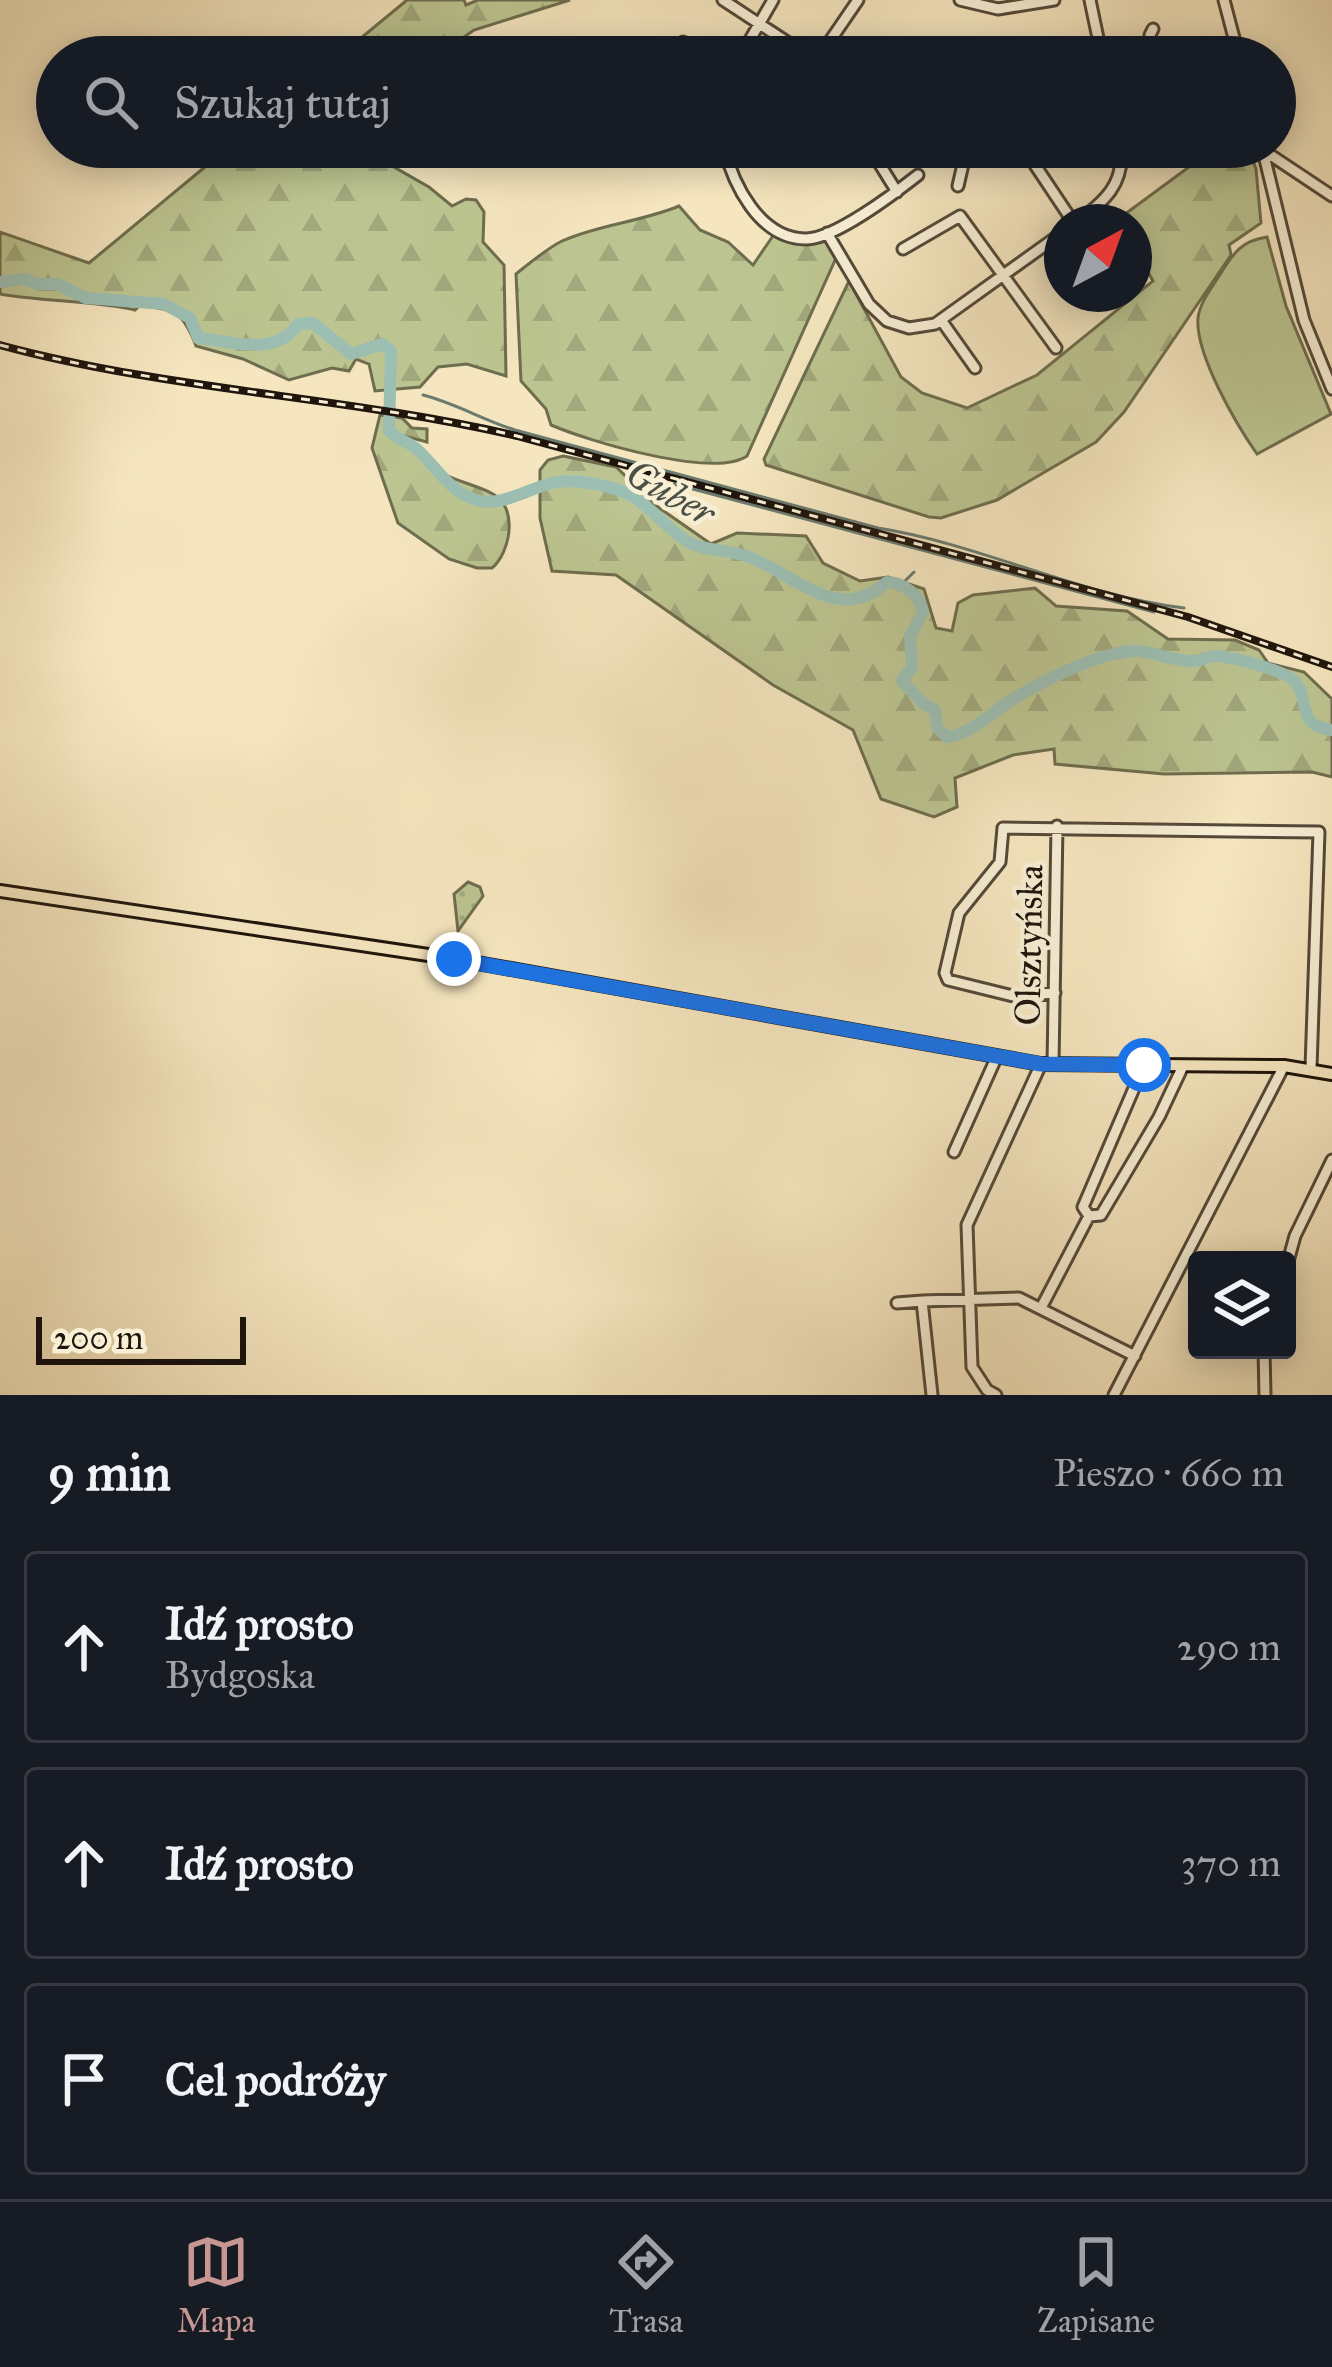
<!DOCTYPE html>
<html lang="pl">
<meta charset="utf-8">
<style>
:root{--surface:#171b24;--page:#20242c;--text:#f1f3f6;--muted:#9ea1a6;--line:#363941;--accent:#c59692}
body{margin:0;font-family:"IM FELL Great Primer",serif;background:var(--page);color:var(--text)}
.controls{position:absolute;right:36px;bottom:36px;display:grid;overflow:hidden;border-radius:12px;box-shadow:0 6px 30px #0003}
.controls button{width:108px;height:108px;display:grid;place-items:center;padding:0;border:0;border-bottom:3px solid var(--line);background:var(--surface);color:var(--text);font:60px sans-serif}
.compass{position:absolute;left:1044px;top:204px;width:108px;height:108px;border-radius:50%;background:var(--surface);box-shadow:0 6px 30px #0003;rotate:41deg}
.scale{position:absolute;left:36px;bottom:30px;width:210px;box-sizing:border-box;padding-left:12px;border:6px solid #1f150c;border-top:0;font-size:33px;line-height:42px;white-space:nowrap;color:#1f150c;-webkit-text-stroke:9px #f8efd5;paint-order:stroke}
.stop{position:absolute;width:36px;height:36px;margin:-27px;border:9px solid #1a73e8;border-radius:50%;background:#fff}
.stop.end{background:#1a73e8;border-color:#fff;box-shadow:0 3px 12px #0008}
.list{margin:0;padding:0;list-style:none}
h2{display:flex;justify-content:space-between;align-items:center;height:156px;margin:0;padding:0 48px;font-size:51px}
h2 small{font-size:39px;font-weight:400;color:var(--muted)}
.list li{display:grid;grid-template-columns:78px 1fr auto;gap:36px;align-items:center;box-sizing:border-box;height:192px;margin:0 24px 24px;padding:0 24px;border:3px solid var(--line);border-radius:12px}
.list b{display:block;font-size:45px;white-space:nowrap}
.list p{margin:0;font-size:39px;white-space:nowrap;color:var(--muted)}
.list em{font-size:39px;font-style:normal;color:var(--muted)}
.icon{flex:none;width:66px;height:66px;fill:none;stroke:currentColor;stroke-width:2;stroke-linecap:round;stroke-linejoin:round}
.map{position:relative;flex:none;width:1332px;height:1395px;overflow:hidden}
.search{position:absolute;background:var(--surface);box-shadow:0 6px 30px #0003;left:36px;right:36px;top:36px;height:132px;display:flex;align-items:center;gap:30px;box-sizing:border-box;padding:0 42px;border-radius:66px;color:var(--muted);font-size:45px}
.sheet{height:804px;background:var(--surface)}
nav{display:flex;justify-content:space-around;align-items:center;box-sizing:border-box;height:168px;border-top:3px solid var(--line);background:var(--surface);font-size:33px;color:var(--muted)}
nav a{display:grid;justify-items:center;gap:6px}
nav .on{color:var(--accent)}
.map>svg:first-child{display:block}
.grass{fill:url(#grass-dots);stroke:#6e6d4e;stroke-width:3}
.forest{fill:url(#forest-firs);stroke:#6e6d4e;stroke-width:3}
.park{fill:#bcc591;stroke:#6e6d4e;stroke-width:3}
.lines{fill:none;stroke-linecap:round;stroke-linejoin:round}
.stream{stroke:#6a7b70;stroke-width:3}
.river{stroke:#9cbfb3;stroke-width:12}
.minor-casing{stroke:#544939;stroke-width:15}
.major-casing{stroke:#1f150c;stroke-width:16}
.minor{stroke:#f8efd5;stroke-width:9}
.major{stroke:#f5e6bf;stroke-width:10}
.rail-casing{stroke:#1f150c;stroke-width:8}
.rail{stroke:#f8efd5;stroke-width:3;stroke-dasharray:9;stroke-linecap:butt}
.route{stroke:#1a73e8;stroke-width:15}
.labels{text-anchor:middle;stroke-width:9;stroke-linejoin:round;paint-order:stroke}
.street-label{font-size:36px;fill:#1f150c;stroke:#f8efd5}
.water-label{font-size:39px;font-style:italic;fill:#4b5046;stroke:#f8efd5}
</style>
<div class="map">
<svg width="1332" height="1395" viewBox="0 0 1332 1395">
<defs>
<pattern id="grass-dots" width="8" height="8" patternUnits="userSpaceOnUse" patternTransform="scale(3)"><rect width="8" height="8" fill="#bcc591"/><path d="M2 2h.1M6 6h.1" fill="none" stroke="#a1a87c" stroke-width="1.8" stroke-linecap="round"/></pattern>
<pattern id="forest-firs" width="22" height="20" patternUnits="userSpaceOnUse" patternTransform="scale(3)"><rect width="22" height="20" fill="#bcc591"/><path d="M5 1l3.5 6h-7zM16 11l3.5 6h-7z" fill="#a1a87c"/></pattern>
</defs>
<rect width="100%" height="100%" fill="#f5e6bf"/>
<filter id="stains"><feTurbulence type="fractalNoise" baseFrequency=".00167" numOctaves="4"/><feColorMatrix values="0 0 0 0 .2 0 0 0 0 .09 0 0 0 0 .02 0 0 0 .5 -.17"/></filter>
<radialGradient id="worn" r=".72"><stop offset=".6" stop-color="#630" stop-opacity="0"/><stop offset="1" stop-color="#630" stop-opacity=".3"/></radialGradient>
<path class="grass" d="M468,882L480,887L483,896L458,931L454,894Z"/>
<path class="forest" d="M407,0H464L466,5L478,0H570L474,30L435,57H338Z
M229,147H386L387,163L429,187L452,206L466,199L476,200L484,212L483,242L504,265L506,376L467,364L438,367L420,387L375,391L369,364L356,359L349,371L332,368L289,380L243,359L196,346C182,310 176,311 140,305L135,310C90,300 45,302 0,294V232L89,263Z
M1232,147H1248L1256,169L1261,223L1229,245L1231,255L1124,412L1096,442L997,500L941,518L929,517L766,465L764,459L849,281L901,377L922,393L967,408L1037,375L1153,281L1134,248V222L1117,220L1197,161Z
M679,206L700,230L728,242L753,265L775,233L825,237L836,258L747,456C714,479 588,441 551,425L546,409L521,381L516,274C530,263 546,249 562,241C600,224 641,222 679,206Z
M380,415L402,418L412,428L427,429V442L408,437C417,449 427,465 440,472C457,482 477,485 493,494C519,508 510,553 492,568H477L449,559L398,523L372,448Z
M563,456L616,467L658,507L711,544L737,533L806,536L823,563L860,581L888,577L924,589L936,628L952,631L958,603L973,595L1035,588L1056,606L1127,611L1168,639L1235,640L1259,650L1268,663L1304,672L1332,699V777L1312,772L1164,774L1055,764L1054,749L1013,755L955,778L957,807L934,817L881,799L853,730L773,685L616,575L552,571L540,518V470L548,460Z"/>
<path class="park" d="M1267,237L1286,306L1331,414L1257,454C1236,424 1195,354 1198,318C1200,302 1211,289 1219,276C1233,254 1240,241 1267,237Z"/>
<g class="lines">
<path class="stream" d="M423,395C455,403 483,420 515,430L878,528C980,544 1081,596 1184,608
M674,484L1154,612
M647,511L656,502
M901,585L914,572
M1268,669L1270,666"/>
<path class="river" d="M0,282L24,279L38,284H57L86,298L164,304L190,318L198,338C231,341 276,358 298,324L313,323L351,354L382,344L391,351L389,431C398,440 410,442 419,451C436,467 449,490 473,499C499,509 527,489 552,483C573,478 612,485 632,496C651,507 667,529 688,542C706,552 729,549 749,557C796,575 839,626 887,582C903,582 921,596 923,612L910,636L912,667L902,681L924,704L935,710L937,727L947,737C973,734 996,708 1018,696C1047,679 1104,650 1138,651C1156,652 1174,662 1193,661C1202,661 1209,655 1219,656C1235,658 1289,671 1297,684C1310,704 1296,725 1332,730"/>
<defs>
<path id="minor" d="M723,0L810,57
M960,0L998,9L1054,0
M1090,0L1102,57
M1224,0L1239,57
M683,42L716,57
M898,48L917,57
M740,57L773,0
M819,57L858,0
M1153,57L1150,35L1153,29
M724,147C733,184 759,238 805,239C833,240 895,193 918,175
M794,147L811,159L819,157L827,147
M1035,147V165L1073,222
M1262,147L1304,320L1332,389
M668,149L710,147
M871,150L897,192
M1263,150L1332,196
M958,186L967,147
M1077,222C1104,202 1126,183 1120,147
M827,233L869,304L887,321L909,328L935,324L1062,233
M903,249L960,216L1056,348
M941,320L975,368
M1055,993L1013,996L948,980L945,973L959,913L1000,862L1003,828L1319,832L1311,1068
M1053,1064L1057,826
M1144,1065L1083,1207L1089,1216L1101,1215L1159,1117L1183,1066
M954,1152L997,1056
M1287,1265L1295,1236L1332,1160
M897,1303L922,1301
M1041,1308L1089,1216
M1264,1350L1265,1395
M932,1395L922,1301L1019,1298L1135,1356
M996,1395L987,1390L972,1367L967,1225L1041,1064
M1114,1395L1284,1066"/>
<path id="major" d="M0,891L455,959L1041,1064L1284,1066L1332,1074"/>
</defs>
<use href="#minor" class="minor-casing"/>
<use href="#major" class="major-casing"/>
<use href="#minor" class="minor"/>
<use href="#major" class="major"/>
<defs>
<path id="rail" d="M0,345C170,391 346,396 517,436L1188,617L1332,667"/>
</defs>
<use href="#rail" class="rail-casing"/>
<use href="#rail" class="rail"/>
</g>
<g class="lines">
<path class="route" d="M454,959L1041,1064L1144,1065"/>
</g>
<g class="labels">
<g class="street-label">
<text transform="translate(1028 945) rotate(-89)" y="13">Olsztyńska</text>
</g>
<g class="water-label">
<text transform="translate(671 492) rotate(29)" y="14">Guber</text>
</g>
</g>
<rect width="100%" height="100%" filter="url(#stains)"/>
<rect width="100%" height="100%" fill="url(#worn)"/>
</svg>
<div class="controls">
<button><svg class="icon" aria-label="layers" viewBox="0 0 24 24"><path d="M12 4l9 5-9 5-9-5zM3 14l9 5 9-5"/></svg></button>
</div>
<svg class="compass" viewBox="-18 -18 36 36"><path d="M0-13l5 13h-10z" fill="#e53935"/><path d="M0 13l5-13h-10z" fill="#9ea1a6"/></svg>
<div class="scale">200 m</div>
<div class="stop" style="left:1144px;top:1065px"></div>
<div class="stop end" style="left:454px;top:959px"></div>
<div class="search"><svg class="icon" aria-label="search" viewBox="0 0 24 24"><circle cx="10" cy="10" r="6"/><path d="M15 15l6 6"/></svg>Szukaj tutaj</div>
</div>
<section class="sheet">
<h2>9 min<small>Pieszo · 660 m</small></h2>
<ul class="list">
<li><svg class="icon" aria-label="ahead" viewBox="0 0 24 24"><path d="M12 20V5M6 11l6-6 6 6"/></svg><div><b>Idź prosto</b><p>Bydgoska</p></div><em>290 m</em></li>
<li><svg class="icon" aria-label="ahead" viewBox="0 0 24 24"><path d="M12 20V5M6 11l6-6 6 6"/></svg><div><b>Idź prosto</b></div><em>370 m</em></li>
<li><svg class="icon" aria-label="arrive" viewBox="0 0 24 24"><path d="M6 21V4h12l-3 4 3 4H6"/></svg><div><b>Cel podróży</b></div></li>
</ul>
</section>
<nav>
<a class="on"><svg class="icon" aria-label="map" viewBox="0 0 24 24"><path d="M3 6l6-2 6 2 6-2v14l-6 2-6-2-6 2zM9 4v14M15 6v14"/></svg>Mapa</a>
<a><svg class="icon" aria-label="directions" viewBox="0 0 24 24"><path d="M12 3l9 9-9 9-9-9zM9 14v-3h6M13 9l2 2-2 2"/></svg>Trasa</a>
<a><svg class="icon" aria-label="saved" viewBox="0 0 24 24"><path d="M7 4h10v16l-5-4-5 4z"/></svg>Zapisane</a>
</nav>
